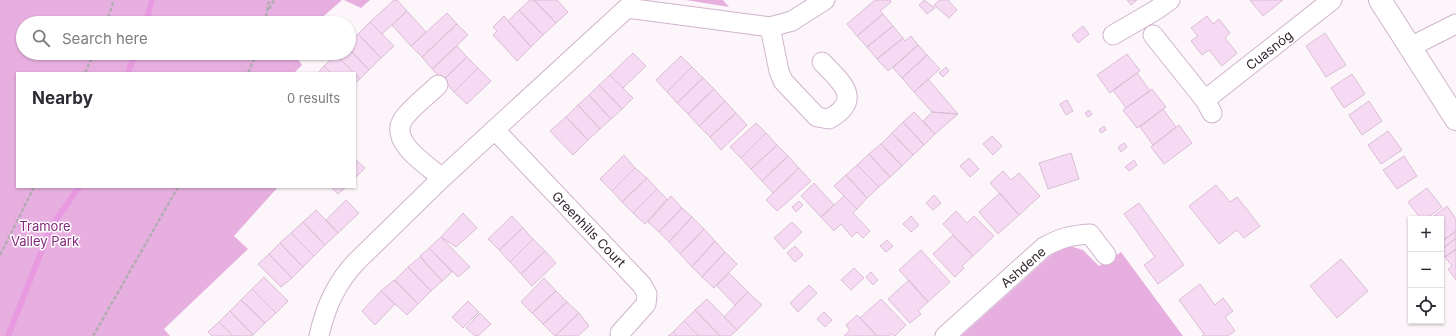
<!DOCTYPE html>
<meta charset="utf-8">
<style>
:root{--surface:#fff;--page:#f2f2f3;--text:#2b2b33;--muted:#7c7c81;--line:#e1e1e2}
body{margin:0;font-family:Inter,sans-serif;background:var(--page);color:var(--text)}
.controls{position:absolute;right:12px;bottom:12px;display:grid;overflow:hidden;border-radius:0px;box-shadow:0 1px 3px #0004}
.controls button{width:36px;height:36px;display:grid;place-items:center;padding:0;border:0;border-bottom:1px solid var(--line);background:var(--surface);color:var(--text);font:20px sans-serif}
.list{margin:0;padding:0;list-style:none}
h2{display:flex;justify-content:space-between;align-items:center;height:52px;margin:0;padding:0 16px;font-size:17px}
h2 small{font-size:13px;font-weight:400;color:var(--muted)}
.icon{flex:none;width:22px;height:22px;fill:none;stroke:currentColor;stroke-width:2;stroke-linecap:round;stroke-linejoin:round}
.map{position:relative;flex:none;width:1456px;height:336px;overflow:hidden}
.search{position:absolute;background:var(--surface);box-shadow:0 1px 3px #0004;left:16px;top:16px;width:340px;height:44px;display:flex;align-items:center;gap:10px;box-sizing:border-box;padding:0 14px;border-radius:22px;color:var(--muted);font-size:15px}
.panel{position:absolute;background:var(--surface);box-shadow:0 1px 3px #0004;left:16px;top:72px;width:340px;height:116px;border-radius:0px}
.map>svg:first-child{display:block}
.green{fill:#e7afe0}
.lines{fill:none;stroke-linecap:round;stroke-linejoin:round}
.stream{stroke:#e89ae0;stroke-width:6}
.building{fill:#f6d9f2;stroke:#dabed6}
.minor-casing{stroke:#d0b4cc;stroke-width:21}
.secondary-casing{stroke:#d0b4cc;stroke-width:24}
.path{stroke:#b4acb3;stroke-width:2.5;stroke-dasharray:4 2;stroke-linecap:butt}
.minor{stroke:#fff;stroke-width:19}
.secondary{stroke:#fff;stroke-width:22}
.labels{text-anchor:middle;stroke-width:3;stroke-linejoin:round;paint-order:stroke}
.street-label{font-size:13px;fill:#2a1f29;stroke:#fff}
.park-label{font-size:13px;fill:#83297e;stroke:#fff}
</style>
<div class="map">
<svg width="1456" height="336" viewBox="0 0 1456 336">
<rect width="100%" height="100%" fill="#fcf6fb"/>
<path class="green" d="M0,0H342L316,23H23V53H294L302,65L294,73H17V187H278L234,236L248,249L164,329L170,336H0Z
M344,0H370L361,8Z
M686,0H723L729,7Z
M1070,246L1083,250L1099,266L1121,252L1183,336H961L1050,256L1061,248Z"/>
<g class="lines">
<path class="stream" d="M146,23L152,0
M128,73L135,53
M8,336L51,227L79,187"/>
</g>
<path class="building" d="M394,0H397L407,11L382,34L370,22Z
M530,0H534L556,23L543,35L519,10Z
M534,0H557L568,12L556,23Z
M875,0H890L891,2L880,11L883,14L857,36L847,24Z
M924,0L935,8L927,14L919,5Z
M940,0H948L957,10L949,18L934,5Z
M1127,0H1137L1131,5Z
M1250,0H1283L1263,16Z
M519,10L543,35L531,47L508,21Z
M407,11L426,32L411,46L392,25Z
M447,13L457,24L422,57L411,46Z
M883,14L893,26L867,47L857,36Z
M504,16L531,47L517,61L493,35L497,31L493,27Z
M1207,16L1213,24L1219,19L1230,33L1225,38L1237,53L1222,66L1209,50L1202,55L1191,41L1198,36L1191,28Z
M370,22L394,46L381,58L358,34Z
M457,24L468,35L432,69L422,57Z
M893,26L903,38L877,59L867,47Z
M1083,26L1089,34L1078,43L1072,35Z
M1325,33L1346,65L1326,77L1306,46Z
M358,34L381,58L369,70L349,49V43Z
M911,36L918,45L888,71L877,59L903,38L905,41Z
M918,45L927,55L902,78L893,68Z
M457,46L467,57L443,80L432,69Z
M349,49L369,70L360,79L336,55L338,53H349Z
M633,53L646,66L623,88L610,75Z
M1127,54L1140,71L1110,93L1097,75Z
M336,55L354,73H331L324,66Z
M927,55L940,69L914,92L902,78Z
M681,56L692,67L667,92L656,80Z
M467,57L478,68L454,92L443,80Z
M324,66L331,73H318Z
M692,67L703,78L677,103L667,92Z
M946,67L949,71L943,77L939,73Z
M478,68L491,81L467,104L454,92Z
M1137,73L1150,91L1126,108L1113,90Z
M355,74L360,79L355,83Z
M1352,74L1365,94L1344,108L1331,88Z
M610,75L633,98L622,109L599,85Z
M703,78L714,89L688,114L677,103Z
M928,79L958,114L932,112L914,92Z
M599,85L622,109L611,119L589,95Z
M714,89L725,101L699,126L688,114Z
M1152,89L1166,107L1137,128L1123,110Z
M589,95L611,119L600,129L578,105Z
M1067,100L1073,111L1066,115L1060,104Z
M725,101L736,113L710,137L699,126Z
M1369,101L1382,121L1362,135L1349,115Z
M578,105L600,129L588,140L566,117Z
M1163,109L1176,127L1153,145L1140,127Z
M1089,110L1092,114L1088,117L1085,113Z
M914,112L935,134L924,145L903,122Z
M932,112L958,114L935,134L923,121Z
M736,113L747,125L721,150L710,137Z
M566,117L588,140L573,155L550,131Z
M903,122L924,145L913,155L892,133Z
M756,123L766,133L741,158L730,147Z
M1179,125L1192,143L1164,164L1151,147Z
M1104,126L1106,130L1101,133L1099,130Z
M1388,131L1402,150L1381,164L1368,145Z
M766,133L777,145L751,169L741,158Z
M892,133L913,155L902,166L881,144Z
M992,136L1002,146L993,155L983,144Z
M1124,143L1127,147L1121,152L1118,147Z
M881,144L902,166L890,177L869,154Z
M777,145L788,156L762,181L751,169Z
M1071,153L1079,179L1048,189L1039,163Z
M869,154L890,177L879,187L857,165Z
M624,155L635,168L612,191L600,179Z
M788,156L799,168L773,193L762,181Z
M1404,156L1417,176L1397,189L1383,170Z
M969,158L979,169L970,177L960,166Z
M355,159L365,168L355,178Z
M1134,160L1137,165L1129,171L1125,167Z
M857,165L879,187L867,198L846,175Z
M635,168L647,178L622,202L612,191Z
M799,168L811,181L777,211L766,200Z
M1003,171L1011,180L1019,173L1040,196L1019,215L990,183Z
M846,175L867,198L857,209L834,186Z
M647,178L657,189L633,213L622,202Z
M814,183L834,205L821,217L801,196Z
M1216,185L1230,202L1237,197L1260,226L1244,238L1237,230L1219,244L1189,206Z
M331,187H346L338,194Z
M1427,188L1442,207L1426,219H1421L1408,202Z
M657,189L667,199L645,224L633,213Z
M1000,193L1019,215L998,234L979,212Z
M934,195L941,203L933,210L926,203Z
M671,196L682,208L659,232L648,222Z
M844,196L857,209L853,213L870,231L863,238L857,232L852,237L841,224L834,231L821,217Z
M346,200L359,213L338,233L326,220Z
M799,201L803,205L796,212L792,207Z
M1139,203L1184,265L1158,284L1144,265L1155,257L1124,214Z
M1447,206L1456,219V231L1441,242V219H1430Z
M682,208L692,217L669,242L659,232Z
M316,210L338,233L325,245L303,222Z
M956,211L967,223L974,216L994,236L973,256L943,224Z
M463,213L477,228L456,247L441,237Z
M512,216L523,228L499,250L488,239Z
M911,216L919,225L911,232L903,224Z
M692,217L704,229L680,254L669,242Z
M303,222L325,245L314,256L291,233Z
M792,222L802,232L784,249L774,238Z
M523,228L533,239L510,262L499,250Z
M704,229L715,241L692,267L680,254Z
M1456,231V238L1441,250V242Z
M291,233L314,256L303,267L280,243Z
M953,235L973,256L962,266L964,268L955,277L933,254Z
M441,237L470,267L458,277L429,248Z
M1456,238V249L1445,257L1441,250Z
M533,239L545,251L521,274L510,262Z
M887,240L893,246L886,252L880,246Z
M715,241L725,252L702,277L692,267Z
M280,243L303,267L292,278L269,254Z
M795,246L803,255L795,262L787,253Z
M429,248L452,272L442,281L420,256Z
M1456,249V280L1448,269L1452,266L1445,257Z
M921,250L950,282L928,302L899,270Z
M545,251L556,263L532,286L521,274Z
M725,252L737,264L714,288L702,277Z
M269,254L292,278L281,287L258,264Z
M420,257L442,281L431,291L408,267Z
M1341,259L1368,291L1337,318L1310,286Z
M408,267L431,291L418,304L395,280Z
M854,268L864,278L851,290L841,280Z
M871,272L878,280L873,285L866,277Z
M729,273L748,292L735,305L716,285Z
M264,277L288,301L276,313L252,289Z
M544,278L556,291L532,313L521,302Z
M394,280L418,304L407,315L381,291Z
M909,280L928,302L918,311L921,314L910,323L888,299Z
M1200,284L1215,305L1223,298L1233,311L1225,317L1235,331L1228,336H1202L1204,334L1179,300Z
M809,285L817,293L798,312L790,303Z
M252,289L276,313L265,323L241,300Z
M381,291L395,304L375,325L362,311Z
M556,291L567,302L543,324L532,313Z
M748,292L762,305L737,330L724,317Z
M707,299L737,330L730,336H720L695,310Z
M881,299L906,325L895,336L891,334L889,336H877L860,318Z
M241,300L265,323L253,335L230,311Z
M468,301L479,312L463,328L452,317Z
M567,302L579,313L555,336L543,324Z
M695,310L720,336H699L684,321Z
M230,311L253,335L252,336H233L219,322Z
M824,312L832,320L825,327L817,319Z
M480,313L491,324L478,336H475L466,328Z
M579,313L589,326L578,336H555Z
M857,315L860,318L877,336H844L850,330L846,325Z
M684,321L699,336H677L673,332Z
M219,322L233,336H212L208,332Z
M673,332L677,336H668Z"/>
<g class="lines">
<defs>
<path id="minor" d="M770,27L779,71L783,81L817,117L829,119C864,99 841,82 822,62
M1113,35L1156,10L1170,0
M1153,35L1205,100L1212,113
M1410,47L1456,24
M438,85C427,96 413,106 404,118C387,141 427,165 442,178
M1205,100L1332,0
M495,130L642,285L647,294L646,304L620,333
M319,336C325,308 336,283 356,262L442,178L627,8L770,27L792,21L825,0
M945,336L1044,247C1060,238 1072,235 1090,234L1106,255"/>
<path id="secondary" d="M1380,0L1456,119"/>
</defs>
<use href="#minor" class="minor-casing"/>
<use href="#secondary" class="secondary-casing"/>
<path class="path" d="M269,9L274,0
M106,23L114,0
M265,23L269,0
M85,73L94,53
M248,73L257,53
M0,255L34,187
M93,336L178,187"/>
<use href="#minor" class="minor"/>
<use href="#secondary" class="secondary"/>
</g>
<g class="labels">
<g class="street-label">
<text transform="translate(1269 50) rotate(-38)" y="5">Cuasnóg</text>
<text transform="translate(589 229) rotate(46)" y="5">Greenhills Court</text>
<text transform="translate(1023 267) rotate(-41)" y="5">Ashdene</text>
</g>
<g class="park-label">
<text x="45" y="231">Tramore<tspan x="45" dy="15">Valley Park</tspan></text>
</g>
</g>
</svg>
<div class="controls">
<button>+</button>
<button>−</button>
<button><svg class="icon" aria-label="locate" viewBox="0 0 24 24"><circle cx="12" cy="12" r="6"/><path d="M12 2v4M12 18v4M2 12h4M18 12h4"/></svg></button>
</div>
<div class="search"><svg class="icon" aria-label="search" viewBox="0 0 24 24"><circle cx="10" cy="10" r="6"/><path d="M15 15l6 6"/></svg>Search here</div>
<section class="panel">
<h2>Nearby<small>0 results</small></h2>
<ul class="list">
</ul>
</section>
</div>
